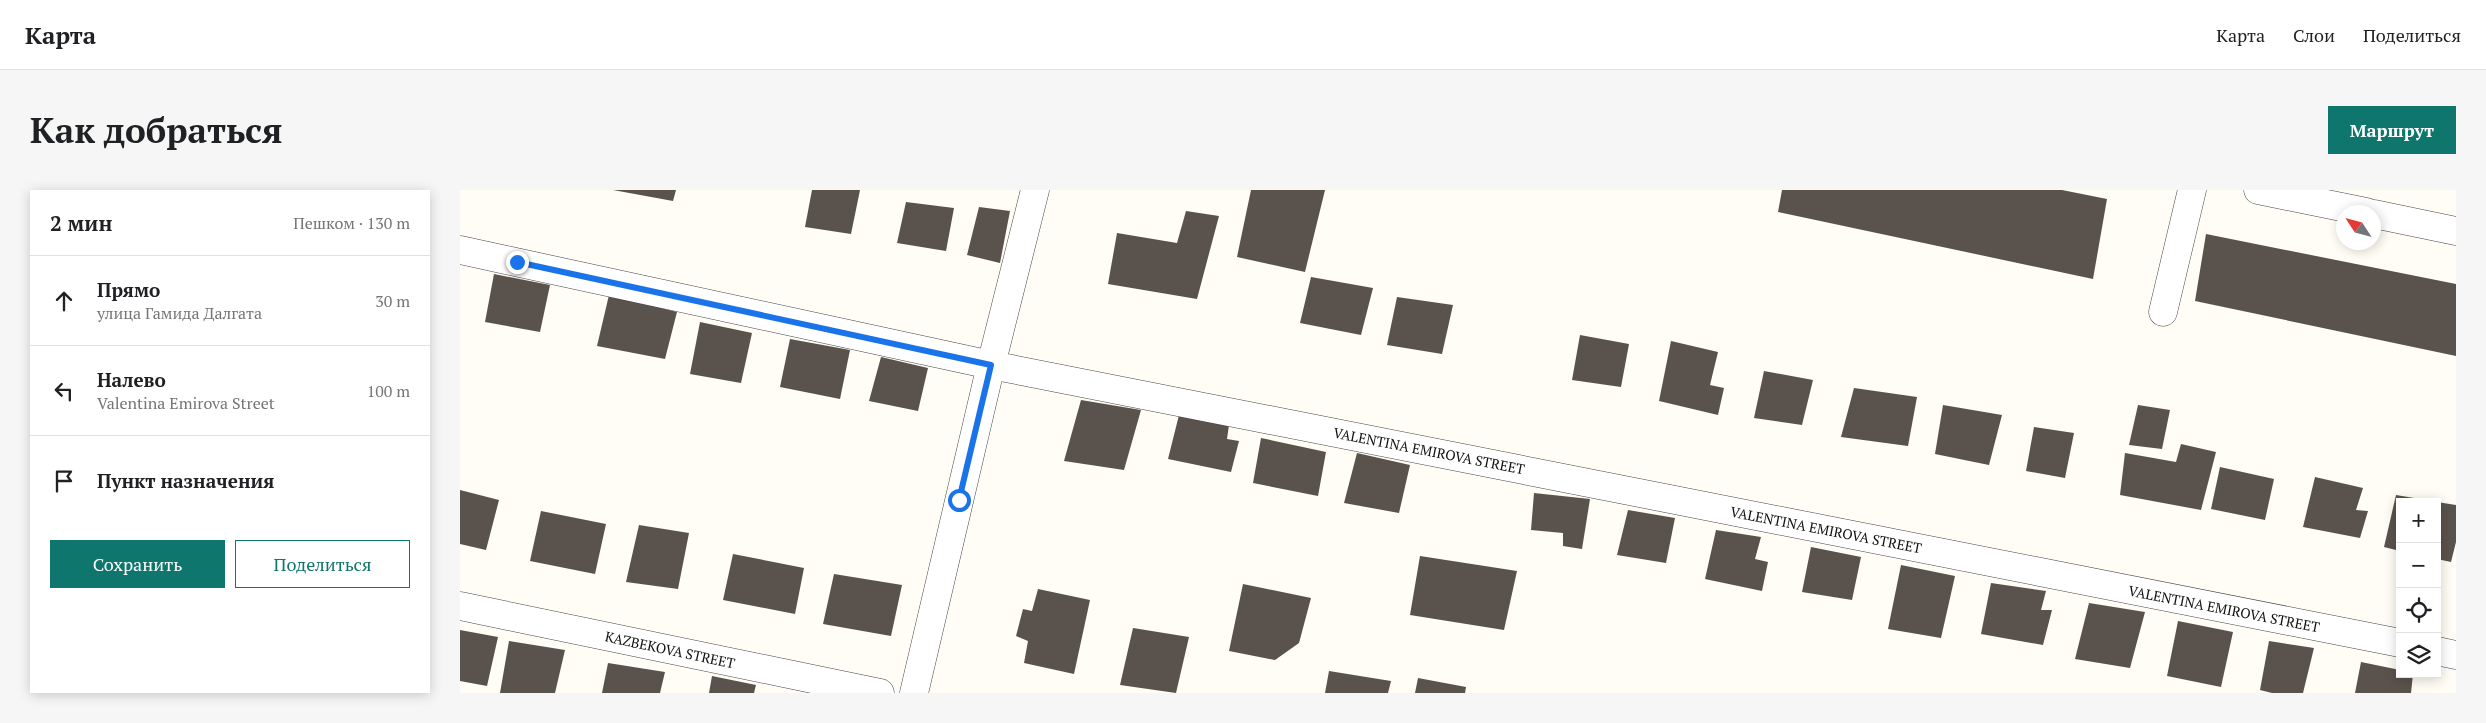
<!DOCTYPE html>
<html lang="ru">
<meta charset="utf-8">
<style>
:root{--surface:#fff;--page:#f6f6f6;--text:#202124;--muted:#757577;--line:#e0e0e0;--accent:#0f766e}
body{margin:0;font-family:"PT Serif",serif;background:var(--page);color:var(--text)}
.controls{position:absolute;right:15px;bottom:15px;display:grid;overflow:hidden;border-radius:0px;box-shadow:0 2px 12px #0003}
.controls button{width:45px;height:45px;display:grid;place-items:center;padding:0;border:0;border-bottom:1px solid var(--line);background:var(--surface);color:var(--text);font:25px sans-serif}
.compass{position:absolute;left:1876px;top:15px;width:45px;height:45px;border-radius:50%;background:var(--surface);box-shadow:0 2px 12px #0003;rotate:306deg}
.stop{position:absolute;width:15px;height:15px;margin:-11px;border:4px solid #1a73e8;border-radius:50%;background:#fff}
.stop.end{background:#1a73e8;border-color:#fff;box-shadow:0 1px 5px #0008}
.list{margin:0;padding:0;list-style:none}
h2{display:flex;justify-content:space-between;align-items:center;height:65px;margin:0;padding:0 20px;font-size:21px}
h2 small{font-size:16px;font-weight:400;color:var(--muted)}
.list li{display:grid;grid-template-columns:32px 1fr auto;gap:15px;align-items:center;box-sizing:border-box;height:90px;padding:0 20px;border-top:1px solid var(--line)}
.list b{display:block;font-size:19px;white-space:nowrap}
.list p{margin:0;font-size:16px;white-space:nowrap;color:var(--muted)}
.list em{font-size:16px;font-style:normal;color:var(--muted)}
.actions{display:flex;gap:10px;padding:15px 20px}
.actions a{flex:1;padding:11px 0;border:1px solid var(--accent);border-radius:0px;text-align:center;font-size:18px;color:var(--accent)}
.actions .main{background:var(--accent);color:#fff}
.icon{flex:none;width:28px;height:28px;fill:none;stroke:currentColor;stroke-width:2;stroke-linecap:round;stroke-linejoin:round}
.map{position:relative;flex:none;width:1996px;height:503px;overflow:hidden;border-radius:0px}
header{display:flex;align-items:center;gap:30px;box-sizing:border-box;height:70px;padding:0 25px;background:var(--surface);border-bottom:1px solid var(--line)}
header strong{font-size:24px}
nav{display:flex;gap:28px;margin-inline-start:auto;font-size:18px}
.intro{display:flex;align-items:center;justify-content:space-between;box-sizing:border-box;height:120px;padding:0 30px}
h1{margin:0;font-size:35px}
.button{padding:12px 22px;border-radius:0px;background:var(--accent);color:#fff;font-size:18px;font-weight:700}
main{display:flex;gap:30px;padding:0 30px}
aside{flex:1;background:var(--surface);border-radius:0px;box-shadow:0 2px 12px #0003}
.map>svg:first-child{display:block}
.building{fill:#5a524d}
.lines{fill:none;stroke-linecap:round;stroke-linejoin:round}
.minor-casing{stroke:#444;stroke-width:29}
.minor{stroke:#fff;stroke-width:28}
.route{stroke:#1a73e8;stroke-width:6}
.labels{text-anchor:middle;stroke-width:5;stroke-linejoin:round;paint-order:stroke}
.street-label{font-size:14px;fill:#111;stroke:#fff}
</style>
<header>
<strong>Карта</strong>
<nav><a>Карта</a><a>Слои</a><a>Поделиться</a></nav>
</header>
<div class="intro"><h1>Как добраться</h1><a class="button">Маршрут</a></div>
<main>
<aside>
<h2>2 мин<small>Пешком · 130 m</small></h2>
<ul class="list">
<li><svg class="icon" aria-label="ahead" viewBox="0 0 24 24"><path d="M12 20V5M6 11l6-6 6 6"/></svg><div><b>Прямо</b><p>улица Гамида Далгата</p></div><em>30 m</em></li>
<li><svg class="icon" aria-label="left" viewBox="0 0 24 24"><path d="M17 20v-9H6M10 6l-5 5 5 5"/></svg><div><b>Налево</b><p>Valentina Emirova Street</p></div><em>100 m</em></li>
<li><svg class="icon" aria-label="arrive" viewBox="0 0 24 24"><path d="M6 21V4h12l-3 4 3 4H6"/></svg><div><b>Пункт назначения</b></div></li>
</ul>
<div class="actions"><a class="main">Сохранить</a><a>Поделиться</a></div>
</aside>
<div class="map">
<svg width="1996" height="503" viewBox="0 0 1996 503">
<rect width="100%" height="100%" fill="#fffdf5"/>
<path class="building" d="M153,0H216L213,11Z
M352,0H400L391,44L345,37Z
M791,0H865L845,82L777,67Z
M1322,0H1602L1647,9L1633,89L1318,22Z
M446,12L494,18L486,61L437,53Z
M519,17L550,21L540,73L507,65Z
M726,21L759,26L737,109L648,94L657,43L717,53Z
M1746,44L1996,94V166L1735,111Z
M34,84L90,95L80,142L25,132Z
M851,87L913,98L901,145L840,133Z
M149,105L217,122L205,169L137,156Z
M937,107L993,115L982,164L927,155Z
M240,132L292,143L281,193L230,184Z
M1120,145L1169,154L1161,197L1112,190Z
M330,149L390,160L380,209L320,197Z
M1211,151L1258,162L1250,195L1264,198L1258,225L1199,211Z
M421,167L468,178L458,221L409,211Z
M1304,181L1353,190L1342,235L1294,228Z
M1394,198L1457,207L1448,256L1381,247Z
M621,210L681,220L664,280L604,271Z
M1483,215L1542,225L1529,275L1475,264Z
M1678,215L1710,220L1702,259L1669,255Z
M719,225L769,235L767,249L779,251L771,282L708,269Z
M1574,237L1614,243L1605,288L1566,281Z
M801,248L866,262L858,306L793,293Z
M1721,254L1756,262L1741,320L1660,305L1665,263L1716,272Z
M897,263L950,275L939,323L884,313Z
M1760,277L1814,289L1805,330L1751,319Z
M1855,287L1903,298L1896,320L1908,321L1900,348L1843,337Z
M0,300L39,310L26,360L0,354Z
M1074,303L1130,309L1122,359L1103,356V343L1071,340Z
M1936,305L1972,311L1940,312V361L1924,357Z
M1977,312L1996,315V352L1991,372L1977,369Z
M1168,320L1215,328L1206,373L1157,365Z
M81,321L146,334L135,384L70,371Z
M179,335L229,343L218,399L166,392Z
M1256,340L1301,347L1295,369L1308,372L1302,401L1245,389Z
M1351,357L1401,367L1392,410L1342,402Z
M273,364L344,378L335,424L263,410Z
M960,366L1057,381L1044,440L950,425Z
M1441,375L1495,386L1481,448L1428,439Z
M374,384L442,395L431,446L363,434Z
M1531,393L1586,401L1581,420H1592L1583,455L1521,444Z
M783,394L851,408L839,453L815,470L769,461Z
M578,399L630,410L614,484L564,473L568,451L556,446L563,419L572,421Z
M1629,413L1685,422L1670,478L1615,469Z
M1718,431L1773,442L1761,497L1707,486Z
M673,438L729,447L716,503L660,495Z
M0,440L38,447L27,496L0,491Z
M49,451L105,460L95,503H40Z
M1809,451L1854,458L1843,503H1812L1800,500Z
M1901,472L1940,480V484H1953L1951,503H1895Z
M148,473L205,482L200,503H142Z
M869,481L931,491L928,503H865Z
M252,486L296,495L294,503H249Z
M958,488L1006,497L1005,503H955Z"/>
<g class="lines">
<defs>
<path id="minor" d="M1798,0L1906,22
M1914,24L1996,41
M0,60L531,175L1940,453
M1703,122L1732,0
M0,416L420,503
M1977,461L1996,465
M454,503L531,175L575,0"/>
</defs>
<use href="#minor" class="minor-casing"/>
<use href="#minor" class="minor"/>
</g>
<g class="lines">
<path class="route" d="M57,72L531,175L499,310"/>
</g>
<g class="labels">
<g class="street-label">
<text transform="translate(969 261) rotate(11)" y="5">VALENTINA EMIROVA STREET</text>
<text transform="translate(1366 340) rotate(11)" y="5">VALENTINA EMIROVA STREET</text>
<text transform="translate(1764 419) rotate(11)" y="5">VALENTINA EMIROVA STREET</text>
<text transform="translate(210 460) rotate(12)" y="5">KAZBEKOVA STREET</text>
</g>
</g>
</svg>
<div class="controls">
<button>+</button>
<button>−</button>
<button><svg class="icon" aria-label="locate" viewBox="0 0 24 24"><circle cx="12" cy="12" r="6"/><path d="M12 2v4M12 18v4M2 12h4M18 12h4"/></svg></button>
<button><svg class="icon" aria-label="layers" viewBox="0 0 24 24"><path d="M12 4l9 5-9 5-9-5zM3 14l9 5 9-5"/></svg></button>
</div>
<svg class="compass" viewBox="-18 -18 36 36"><path d="M0-13l5 13h-10z" fill="#e53935"/><path d="M0 13l5-13h-10z" fill="#757577"/></svg>
<div class="stop" style="left:499px;top:310px"></div>
<div class="stop end" style="left:57px;top:72px"></div>
</div>
</main>
